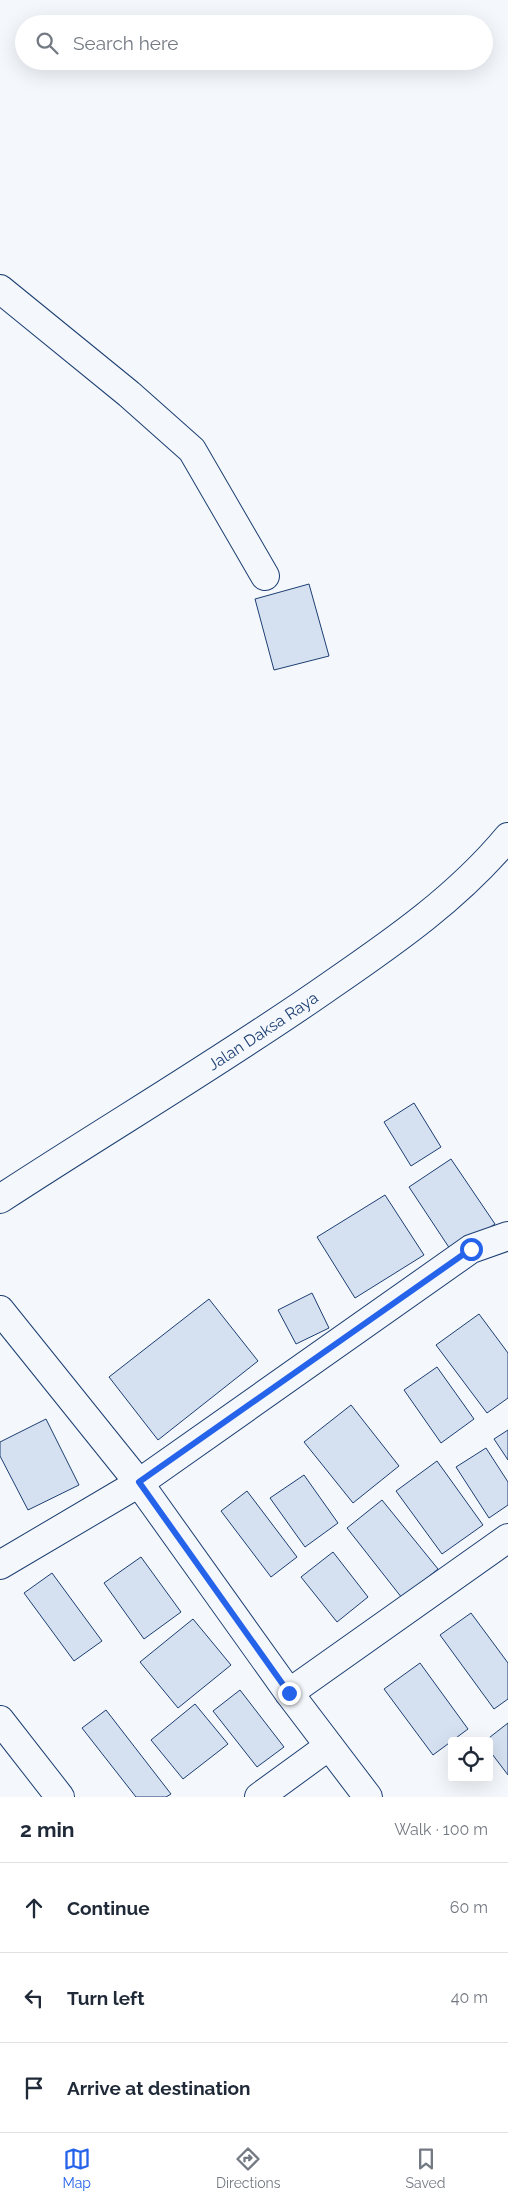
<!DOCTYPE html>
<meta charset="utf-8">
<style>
:root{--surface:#fff;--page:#f2f2f3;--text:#1f2937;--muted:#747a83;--line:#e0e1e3;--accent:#2563eb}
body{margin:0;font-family:Raleway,sans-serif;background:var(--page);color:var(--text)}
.controls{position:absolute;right:15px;bottom:15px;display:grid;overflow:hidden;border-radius:5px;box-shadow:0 5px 20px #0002}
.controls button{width:45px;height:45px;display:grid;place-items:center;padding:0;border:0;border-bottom:1px solid var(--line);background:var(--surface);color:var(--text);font:25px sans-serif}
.stop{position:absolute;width:15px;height:15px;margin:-11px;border:4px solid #2563eb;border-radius:50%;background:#fff}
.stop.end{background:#2563eb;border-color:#fff;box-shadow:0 1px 5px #0008}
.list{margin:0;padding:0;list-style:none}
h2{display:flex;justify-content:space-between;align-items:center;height:65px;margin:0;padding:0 20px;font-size:21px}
h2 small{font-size:16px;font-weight:400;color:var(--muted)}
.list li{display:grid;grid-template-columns:32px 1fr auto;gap:15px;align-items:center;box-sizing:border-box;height:90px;padding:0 20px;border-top:1px solid var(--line)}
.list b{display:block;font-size:19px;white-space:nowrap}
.list em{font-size:16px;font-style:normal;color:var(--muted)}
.icon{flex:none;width:28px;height:28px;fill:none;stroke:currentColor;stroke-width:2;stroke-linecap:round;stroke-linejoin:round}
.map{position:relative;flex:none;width:508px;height:1797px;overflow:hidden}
.search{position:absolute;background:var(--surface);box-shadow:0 5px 20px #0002;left:15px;right:15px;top:15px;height:55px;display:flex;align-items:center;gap:12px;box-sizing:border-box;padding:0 18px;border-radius:28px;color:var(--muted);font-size:19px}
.sheet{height:335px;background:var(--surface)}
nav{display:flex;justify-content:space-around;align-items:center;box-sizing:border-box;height:70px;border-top:1px solid var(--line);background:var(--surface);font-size:14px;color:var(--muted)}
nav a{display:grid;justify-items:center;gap:2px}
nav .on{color:var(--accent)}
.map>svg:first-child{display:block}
.building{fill:#d5e0f0;stroke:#1d3f73}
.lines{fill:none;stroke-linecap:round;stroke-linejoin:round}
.minor-casing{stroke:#1d3f73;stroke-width:30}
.minor{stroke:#f4f7fb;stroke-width:28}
.route{stroke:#2563eb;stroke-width:6}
.labels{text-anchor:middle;stroke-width:4;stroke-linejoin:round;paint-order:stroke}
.street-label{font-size:16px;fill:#1d3f73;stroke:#f4f7fb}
</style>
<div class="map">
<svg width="508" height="1797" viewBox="0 0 508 1797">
<rect width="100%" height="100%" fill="#f4f7fb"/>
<path class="building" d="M309,584L329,656L274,670L255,599Z
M414,1103L441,1147L411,1166L384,1122Z
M451,1159L495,1224L452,1252L409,1187Z
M385,1195L424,1255L355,1298L317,1237Z
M312,1293L329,1328L296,1344L278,1310Z
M209,1299L258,1361L158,1440L109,1377Z
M479,1314L508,1353V1398L487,1413L436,1345Z
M437,1367L474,1419L441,1443L404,1390Z
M351,1405L399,1466L353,1503L304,1442Z
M46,1419L79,1485L28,1510L0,1456V1442Z
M508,1430V1460L494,1439Z
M486,1448L508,1482V1505L489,1518L456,1467Z
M437,1461L483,1525L442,1554L396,1491Z
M304,1475L338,1523L305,1547L270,1498Z
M247,1491L297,1557L271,1577L221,1511Z
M382,1500L438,1569L402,1598L347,1528Z
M333,1552L368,1597L337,1622L301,1577Z
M141,1557L181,1612L144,1639L104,1583Z
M52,1573L102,1641L74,1661L24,1593Z
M471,1613L508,1663V1699L494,1709L440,1635Z
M193,1619L231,1665L178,1708L140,1662Z
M420,1663L468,1729L433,1755L384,1689Z
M240,1690L284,1747L257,1767L213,1711Z
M195,1704L228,1744L183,1779L151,1740Z
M106,1710L171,1794L166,1797H136L82,1728Z
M508,1723V1775L489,1750V1741H485Z"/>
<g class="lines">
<defs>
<g id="minor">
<path d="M0,289L129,394L192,450L265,576"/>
<path id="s1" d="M0,1199C110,1127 224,1060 331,985C395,941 458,897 508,837"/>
<path d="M0,1310L139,1483L289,1693L368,1797"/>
<path d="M0,1565L139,1483L471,1249L508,1236"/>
<path d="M289,1693L508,1538"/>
<path d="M0,1720L60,1797"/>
<path d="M259,1797L329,1746"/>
</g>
</defs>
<use href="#minor" class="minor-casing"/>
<use href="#minor" class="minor"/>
</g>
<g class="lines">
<path class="route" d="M289,1693L139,1482L471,1249"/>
</g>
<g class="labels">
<g class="street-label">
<text dy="6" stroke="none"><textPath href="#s1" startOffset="312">Jalan Daksa Raya</textPath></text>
</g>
</g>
</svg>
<div class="controls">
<button><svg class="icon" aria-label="locate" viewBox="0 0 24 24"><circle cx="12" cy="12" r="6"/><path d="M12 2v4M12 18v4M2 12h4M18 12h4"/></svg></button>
</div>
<div class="stop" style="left:471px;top:1249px"></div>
<div class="stop end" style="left:289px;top:1693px"></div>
<div class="search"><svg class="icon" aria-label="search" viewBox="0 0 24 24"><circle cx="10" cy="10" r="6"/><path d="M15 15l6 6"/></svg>Search here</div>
</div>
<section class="sheet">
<h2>2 min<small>Walk · 100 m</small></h2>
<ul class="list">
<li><svg class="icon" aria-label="ahead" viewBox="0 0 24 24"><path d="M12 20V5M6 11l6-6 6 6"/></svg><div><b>Continue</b></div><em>60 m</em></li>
<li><svg class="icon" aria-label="left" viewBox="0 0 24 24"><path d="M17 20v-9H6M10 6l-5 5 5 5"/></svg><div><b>Turn left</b></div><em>40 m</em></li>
<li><svg class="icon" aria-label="arrive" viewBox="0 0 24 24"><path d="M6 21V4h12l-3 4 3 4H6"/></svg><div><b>Arrive at destination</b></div></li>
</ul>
</section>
<nav>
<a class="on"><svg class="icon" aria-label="map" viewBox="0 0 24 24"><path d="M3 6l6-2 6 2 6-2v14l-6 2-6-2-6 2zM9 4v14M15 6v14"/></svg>Map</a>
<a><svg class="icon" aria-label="directions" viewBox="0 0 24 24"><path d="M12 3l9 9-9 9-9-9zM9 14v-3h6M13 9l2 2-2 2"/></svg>Directions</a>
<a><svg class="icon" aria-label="saved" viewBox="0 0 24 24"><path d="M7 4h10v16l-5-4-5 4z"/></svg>Saved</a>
</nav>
